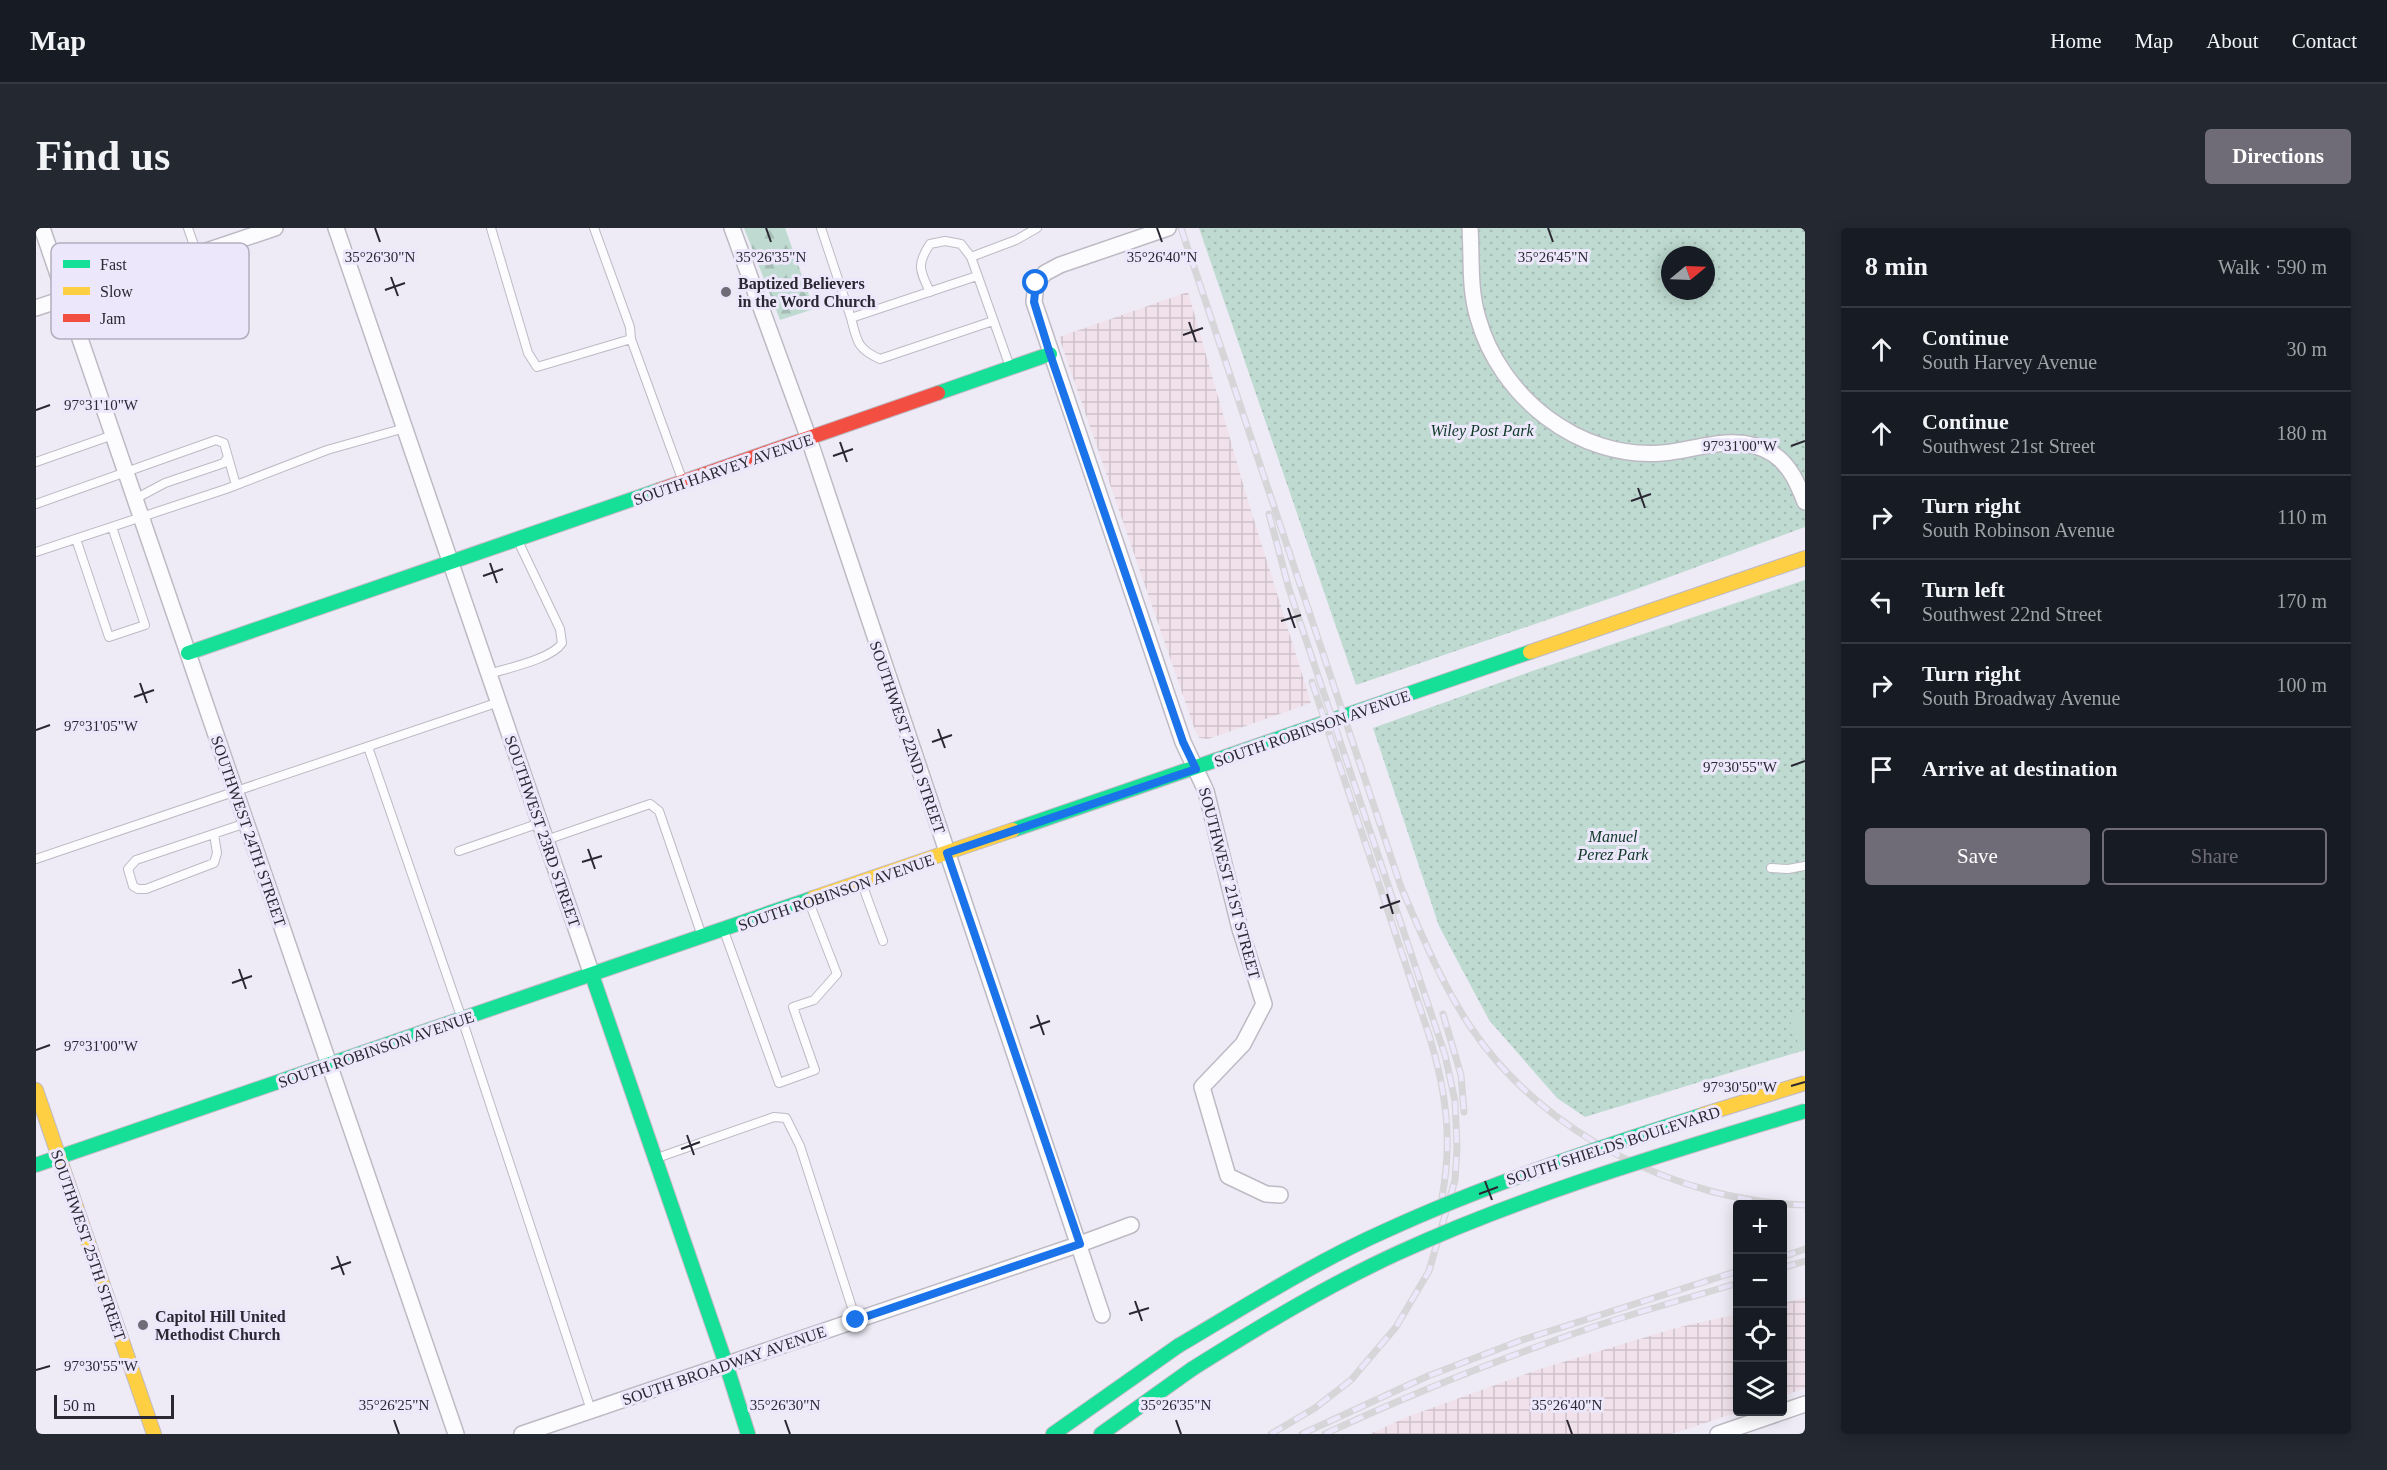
<!DOCTYPE html>
<meta charset="utf-8">
<style>
:root{--surface:#171b24;--page:#242831;--text:#f1f3f6;--muted:#9ea1a6;--line:#363941;--accent:#6f6c77}
body{margin:0;font-family:"Times New Roman",serif;background:var(--page);color:var(--text)}
.controls{position:absolute;right:18px;bottom:18px;display:grid;overflow:hidden;border-radius:6px;box-shadow:0 3px 15px #0003}
.controls button{width:54px;height:54px;display:grid;place-items:center;padding:0;border:0;border-bottom:2px solid var(--line);background:var(--surface);color:var(--text);font:30px sans-serif}
.compass{position:absolute;left:1625px;top:18px;width:54px;height:54px;border-radius:50%;background:var(--surface);box-shadow:0 3px 15px #0003;rotate:71deg}
.scale{position:absolute;left:18px;bottom:15px;width:120px;box-sizing:border-box;padding-left:6px;border:3px solid #2b2833;border-top:0;font-size:16px;line-height:21px;white-space:nowrap;color:#2b2833;-webkit-text-stroke:4px #ece7fa;paint-order:stroke}
.stop{position:absolute;width:18px;height:18px;margin:-14px;border:4px solid #1a73e8;border-radius:50%;background:#fff}
.stop.end{background:#1a73e8;border-color:#fff;box-shadow:0 2px 6px #0008}
.list{margin:0;padding:0;list-style:none}
h2{display:flex;justify-content:space-between;align-items:center;height:78px;margin:0;padding:0 24px;font-size:26px}
h2 small{font-size:20px;font-weight:400;color:var(--muted)}
.list li{display:grid;grid-template-columns:39px 1fr auto;gap:18px;align-items:center;box-sizing:border-box;height:84px;padding:0 24px;border-top:2px solid var(--line)}
.list b{display:block;font-size:22px;white-space:nowrap}
.list p{margin:0;font-size:20px;white-space:nowrap;color:var(--muted)}
.list em{font-size:20px;font-style:normal;color:var(--muted)}
.actions{display:flex;gap:12px;padding:18px 24px}
.actions a{flex:1;padding:14px 0;border:2px solid var(--accent);border-radius:6px;text-align:center;font-size:21px;color:var(--accent)}
.actions .main{background:var(--accent);color:#fff}
.icon{flex:none;width:33px;height:33px;fill:none;stroke:currentColor;stroke-width:2;stroke-linecap:round;stroke-linejoin:round}
.map{position:relative;flex:none;width:1769px;height:1206px;overflow:hidden;border-radius:6px}
header{display:flex;align-items:center;gap:36px;box-sizing:border-box;height:84px;padding:0 30px;background:var(--surface);border-bottom:2px solid var(--line)}
header strong{font-size:28px}
nav{display:flex;gap:33px;margin-inline-start:auto;font-size:21px}
.intro{display:flex;align-items:center;justify-content:space-between;box-sizing:border-box;height:144px;padding:0 36px}
h1{margin:0;font-size:42px}
.button{padding:15px 27px;border-radius:6px;background:var(--accent);color:#fff;font-size:21px;font-weight:700}
main{display:flex;gap:36px;padding:0 36px}
aside{flex:1;background:var(--surface);border-radius:6px;box-shadow:0 3px 15px #0003}
.map>svg:first-child{display:block}
.industrial{fill:url(#industrial-grid)}
.forest{fill:url(#forest-firs)}
.park{fill:url(#park-dots);fill-rule:evenodd}
.pitch{fill:#bfdbd1}
.lines{fill:none;stroke-linecap:round;stroke-linejoin:round}
.lane-casing{stroke:#bdbac4;stroke-width:10}
.street-casing{stroke:#bdbac4;stroke-width:18}
.fast-casing{stroke:#bdbac4;stroke-width:16}
.slow-casing{stroke:#bdbac4;stroke-width:16}
.jam-casing{stroke:#bdbac4;stroke-width:16}
.lane{stroke:#fcfcfe;stroke-width:8}
.street{stroke:#fcfcfe;stroke-width:15}
.fast{stroke:#16e098;stroke-width:14}
.slow{stroke:#ffcf43;stroke-width:14}
.jam{stroke:#f24e42;stroke-width:14}
.rail-casing{stroke:#d6d5d8;stroke-width:7}
.rail{stroke:#ece7fa;stroke-width:4.5;stroke-dasharray:14;stroke-linecap:butt}
.fast-bridge-casing{stroke:#bdbac4;stroke-width:16;stroke-linecap:butt}
.slow-bridge-casing{stroke:#bdbac4;stroke-width:16;stroke-linecap:butt}
.fast-bridge{stroke:#16e098;stroke-width:14}
.slow-bridge{stroke:#ffcf43;stroke-width:14}
.route{stroke:#1a73e8;stroke-width:8}
.ticks{fill:none;stroke:#2b2833;stroke-width:2}
.poi-dot{fill:#6f6c77;stroke:#ece7fa;stroke-width:2}
.labels{text-anchor:middle;stroke-width:6;stroke-linejoin:round;paint-order:stroke}
.poi-label{font-size:16px;font-weight:bold;fill:#2b2833;stroke:#ece7fa;text-anchor:start}
.park-label{font-size:16px;font-style:italic;fill:#0e3726;stroke:#ece7fa}
.street-label{font-size:16px;fill:#2b2833;stroke:#ece7fa}
.key{fill:#ece7fa;stroke:#b2aebe;stroke-width:1.5}
.key-label{font-size:16px;fill:#2b2833}
.ticks-label{font-size:15px;text-anchor:middle;fill:#2b2833;stroke:#ece7fa;stroke-width:6;stroke-linejoin:round;paint-order:stroke}
</style>
<header>
<strong>Map</strong>
<nav><a>Home</a><a>Map</a><a>About</a><a>Contact</a></nav>
</header>
<div class="intro"><h1>Find us</h1><a class="button">Directions</a></div>
<main>
<div class="map">
<svg width="1769" height="1206" viewBox="0 0 1769 1206">
<defs>
<pattern id="industrial-grid" width="8" height="8" patternUnits="userSpaceOnUse" patternTransform="scale(1.5)"><rect width="8" height="8" fill="#f0e1ea"/><path d="M0 4h8M4 0v8" fill="none" stroke="#cec1c9"/></pattern>
<pattern id="forest-firs" width="22" height="20" patternUnits="userSpaceOnUse" patternTransform="scale(1.5)"><rect width="22" height="20" fill="#bfdbd1"/><path d="M5 1l3.5 6h-7zM16 11l3.5 6h-7z" fill="#a4bcb4"/></pattern>
<pattern id="park-dots" width="8" height="8" patternUnits="userSpaceOnUse" patternTransform="scale(1.5)"><rect width="8" height="8" fill="#bfdbd1"/><path d="M2 2h.1M6 6h.1" fill="none" stroke="#a4bcb4" stroke-width="1.8" stroke-linecap="round"/></pattern>
</defs>
<rect width="100%" height="100%" fill="#eeebf6"/>
<path class="industrial" d="M1152,64L1209,263L1275,475L1172,511L1163,510L1158,499L1023,109Z
M1769,1070V1160L1747,1168V1075Z
M1701,1086L1702,1184L1636,1206H1334L1371,1189L1504,1141L1640,1100Z"/>
<path class="forest" d="M708,0H749L778,81L744,92Z"/>
<path class="park" d="M1163,0H1769V299L1590,365L1320,457ZM1634,27H1670V63H1634Z
M1769,352V822L1549,889L1521,870L1453,792L1403,698L1337,500L1499,442Z"/>
<path class="pitch" d="M1769,784V822L1765,824L1753,789Z"/>
<g class="lines">
<defs>
<path id="lane" d="M152,0L161,26
M455,0L492,125L501,139L595,111L594,99L558,0
M785,0L815,90L941,48
M894,64C884,43 880,37 894,16L909,13L925,16L935,29
M815,90C821,113 821,121 844,131L957,93
M595,111L646,251
M974,139L935,29L980,12L1001,0
M0,234L77,207
M99,271L129,255L188,235L192,229
M0,276L180,212L188,215L200,257
M40,311L73,409L109,397L76,299
M0,324L190,261L291,222L369,200
M453,446C472,440 516,431 526,415L524,401L482,313
M332,519L426,791L555,1182
M178,606L181,625L178,635L110,661H102L97,658L92,641L100,632L210,595
M510,612L614,576L623,583L666,708
M423,623L504,595
M0,631L463,474
M1735,640L1752,641L1769,638
M826,656L847,713
M688,703L743,855L779,842L757,779L778,772L801,746L773,674
M621,930L738,889L750,890L764,918L820,1092"/>
<path id="street" d="M6,0L420,1206
M300,0L556,747
M696,0L773,211L1066,1087
M1132,0L1024,37L1009,45L1000,55L998,74L1147,514L1170,563L1204,701L1228,776L1207,816L1166,859L1192,948L1230,966L1244,967
M1434,0C1436,30 1433,61 1442,90C1464,169 1543,232 1626,225C1663,222 1701,203 1737,226C1754,237 1762,256 1769,274
M0,80L239,0
M486,1206L1044,1016L1095,997
M1682,1206L1769,1176"/>
<path id="fast" d="M902,165L1014,126
M152,425L623,262
M977,602L1494,424
M556,747L690,1136L712,1206
M0,937L777,670
M1017,1206L1142,1118
M1065,1206L1156,1141"/>
<path id="slow" d="M1494,424L1769,330
M777,670L977,602
M0,862L118,1206"/>
<path id="jam" d="M623,262L902,165"/>
</defs>
<use href="#lane" class="lane-casing"/>
<use href="#street" class="street-casing"/>
<use href="#fast" class="fast-casing"/>
<use href="#slow" class="slow-casing"/>
<use href="#jam" class="jam-casing"/>
<use href="#lane" class="lane"/>
<use href="#street" class="street"/>
<use href="#fast" class="fast"/>
<use href="#slow" class="slow"/>
<use href="#jam" class="jam"/>
<defs>
<path id="rail" d="M1145,0L1365,659C1386,708 1406,757 1436,801C1507,906 1644,974 1769,977
M1233,286L1253,361L1409,827L1419,873L1421,920L1419,952L1393,1043L1360,1099L1315,1152L1279,1180L1235,1206
M1276,454L1393,807C1410,862 1417,912 1406,969
M1407,786L1425,847L1428,884
M1746,1029L1769,1021
M1746,1040L1769,1033
M1266,1206L1392,1148L1486,1112L1702,1043
M1289,1206C1376,1165 1466,1130 1557,1099C1605,1083 1653,1070 1702,1055"/>
</defs>
<use href="#rail" class="rail-casing"/>
<use href="#rail" class="rail"/>
<defs>
<path id="fast-bridge" d="M1142,1118C1210,1078 1277,1035 1349,1003C1451,956 1559,921 1666,887
M1156,1141C1223,1099 1290,1058 1362,1025C1493,965 1631,925 1769,883"/>
<path id="slow-bridge" d="M1666,887L1769,855"/>
</defs>
<use href="#fast-bridge" class="fast-bridge-casing"/>
<use href="#slow-bridge" class="slow-bridge-casing"/>
<use href="#fast-bridge" class="fast-bridge"/>
<use href="#slow-bridge" class="slow-bridge"/>
</g>
<g class="lines">
<path class="route" d="M820,1092L1044,1016L911,625L1160,541L1147,514L1014,126L998,74L1000,55"/>
</g>
<path class="ticks" d="M339,0L344,14M730,0L735,14M1121,0L1126,14M1512,0L1517,14M355,49L362,68M349,62L369,55M1153,94L1160,114M1147,107L1167,100M0,182L14,177M804,214L811,234M1755,218L1769,213M797,228L817,221M1602,260L1609,280M1595,273L1615,266M454,335L461,355M447,348L467,341M1252,380L1259,400M1245,393L1265,387M104,455L111,475M98,469L118,462M902,501L909,520M0,502L14,497M896,514L916,507M1755,538L1769,533M552,621L559,641M546,634L566,628M1351,666L1357,686M1344,680L1364,673M203,741L210,761M196,755L216,748M1001,787L1008,807M994,800L1014,793M0,822L14,817M1755,858L1769,854M651,907L658,927M645,921L664,914M1449,953L1456,972M1443,966L1462,959M301,1028L308,1047M295,1041L315,1034M1099,1073L1106,1093M1093,1086L1113,1080M0,1142L14,1138M358,1192L363,1206M749,1192L754,1206M1140,1192L1145,1206M1531,1192L1536,1206"/>
<g class="poi-dot">
<circle cx="690" cy="64" r="6"/>
<circle cx="107" cy="1097" r="6"/>
</g>
<g class="labels">
<g class="poi-label">
<text x="702" y="61">Baptized Believers<tspan x="702" dy="18">in the Word Church</tspan></text>
<text x="119" y="1094">Capitol Hill United<tspan x="119" dy="18">Methodist Church</tspan></text>
</g>
<g class="park-label">
<text x="1446" y="208">Wiley Post Park</text>
<text x="1577" y="614">Manuel<tspan x="1577" dy="18">Perez Park</tspan></text>
</g>
<g class="street-label">
<text transform="translate(687 241) rotate(-19)" y="6">SOUTH HARVEY AVENUE</text>
<text transform="translate(1276 500) rotate(-19)" y="6">SOUTH ROBINSON AVENUE</text>
<text transform="translate(872 509) rotate(71)" y="6">SOUTHWEST 22ND STREET</text>
<text transform="translate(213 603) rotate(71)" y="6">SOUTHWEST 24TH STREET</text>
<text transform="translate(507 603) rotate(71)" y="6">SOUTHWEST 23RD STREET</text>
<text transform="translate(1194 655) rotate(75)" y="6">SOUTHWEST 21ST STREET</text>
<text transform="translate(800 664) rotate(-19)" y="6">SOUTH ROBINSON AVENUE</text>
<text transform="translate(340 821) rotate(-19)" y="6">SOUTH ROBINSON AVENUE</text>
<text transform="translate(1577 917) rotate(-18)" y="6">SOUTH SHIELDS BOULEVARD</text>
<text transform="translate(53 1017) rotate(71)" y="6">SOUTHWEST 25TH STREET</text>
<text transform="translate(688 1137) rotate(-19)" y="6">SOUTH BROADWAY AVENUE</text>
</g>
</g>
<rect x="15" y="15" width="198" height="96" rx="9" class="key"/>
<rect x="27" y="32" width="27" height="8" fill="#16e098"/>
<rect x="27" y="59" width="27" height="8" fill="#ffcf43"/>
<rect x="27" y="86" width="27" height="8" fill="#f24e42"/>
<g class="key-label">
<text x="64" y="42">Fast</text>
<text x="64" y="69">Slow</text>
<text x="64" y="96">Jam</text>
</g>
<g class="ticks-label">
<text x="344" y="34">35°26'30"N</text>
<text x="1126" y="34">35°26'40"N</text>
<text x="1517" y="34">35°26'45"N</text>
<text x="735" y="34">35°26'35"N</text>
<text x="65" y="182">97°31'10"W</text>
<text x="1704" y="223">97°31'00"W</text>
<text x="65" y="503">97°31'05"W</text>
<text x="1704" y="544">97°30'55"W</text>
<text x="65" y="823">97°31'00"W</text>
<text x="1704" y="864">97°30'50"W</text>
<text x="65" y="1143">97°30'55"W</text>
<text x="358" y="1182">35°26'25"N</text>
<text x="749" y="1182">35°26'30"N</text>
<text x="1140" y="1182">35°26'35"N</text>
<text x="1531" y="1182">35°26'40"N</text>
</g>
</svg>
<div class="controls">
<button>+</button>
<button>−</button>
<button><svg class="icon" aria-label="locate" viewBox="0 0 24 24"><circle cx="12" cy="12" r="6"/><path d="M12 2v4M12 18v4M2 12h4M18 12h4"/></svg></button>
<button><svg class="icon" aria-label="layers" viewBox="0 0 24 24"><path d="M12 4l9 5-9 5-9-5zM3 14l9 5 9-5"/></svg></button>
</div>
<svg class="compass" viewBox="-18 -18 36 36"><path d="M0-13l5 13h-10z" fill="#e53935"/><path d="M0 13l5-13h-10z" fill="#9ea1a6"/></svg>
<div class="scale">50 m</div>
<div class="stop" style="left:1000px;top:55px"></div>
<div class="stop end" style="left:820px;top:1092px"></div>
</div>
<aside>
<h2>8 min<small>Walk · 590 m</small></h2>
<ul class="list">
<li><svg class="icon" aria-label="ahead" viewBox="0 0 24 24"><path d="M12 20V5M6 11l6-6 6 6"/></svg><div><b>Continue</b><p>South Harvey Avenue</p></div><em>30 m</em></li>
<li><svg class="icon" aria-label="ahead" viewBox="0 0 24 24"><path d="M12 20V5M6 11l6-6 6 6"/></svg><div><b>Continue</b><p>Southwest 21st Street</p></div><em>180 m</em></li>
<li><svg class="icon" aria-label="right" viewBox="0 0 24 24"><path d="M7 20v-9h11M14 6l5 5-5 5"/></svg><div><b>Turn right</b><p>South Robinson Avenue</p></div><em>110 m</em></li>
<li><svg class="icon" aria-label="left" viewBox="0 0 24 24"><path d="M17 20v-9H6M10 6l-5 5 5 5"/></svg><div><b>Turn left</b><p>Southwest 22nd Street</p></div><em>170 m</em></li>
<li><svg class="icon" aria-label="right" viewBox="0 0 24 24"><path d="M7 20v-9h11M14 6l5 5-5 5"/></svg><div><b>Turn right</b><p>South Broadway Avenue</p></div><em>100 m</em></li>
<li><svg class="icon" aria-label="arrive" viewBox="0 0 24 24"><path d="M6 21V4h12l-3 4 3 4H6"/></svg><div><b>Arrive at destination</b></div></li>
</ul>
<div class="actions"><a class="main">Save</a><a>Share</a></div>
</aside>
</main>
